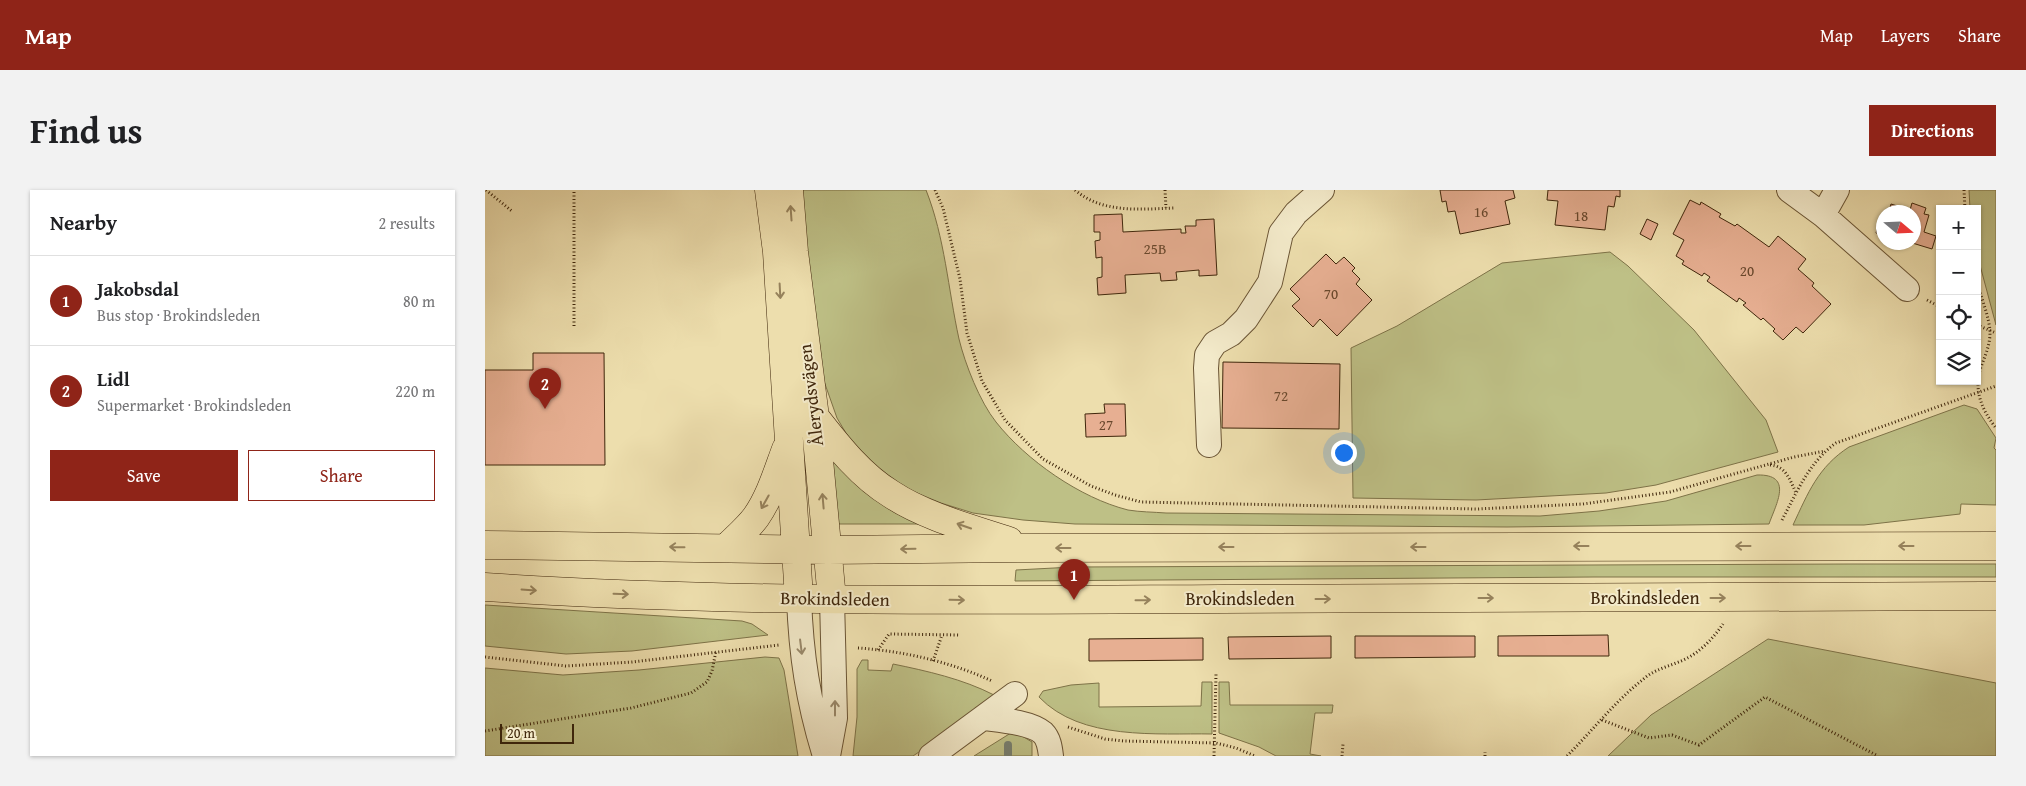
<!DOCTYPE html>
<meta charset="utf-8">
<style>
:root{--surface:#fff;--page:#f2f2f2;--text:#202124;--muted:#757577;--line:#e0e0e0;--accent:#8f2418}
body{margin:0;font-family:"Gentium Book Plus",serif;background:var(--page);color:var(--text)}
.controls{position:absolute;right:15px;top:15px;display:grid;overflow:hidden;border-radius:0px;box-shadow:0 1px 4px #0004}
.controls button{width:45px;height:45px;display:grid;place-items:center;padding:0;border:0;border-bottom:1px solid var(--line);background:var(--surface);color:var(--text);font:25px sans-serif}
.compass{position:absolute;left:1391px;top:15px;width:45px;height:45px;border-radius:50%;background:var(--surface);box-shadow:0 1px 4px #0004;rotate:109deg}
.scale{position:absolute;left:15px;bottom:12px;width:74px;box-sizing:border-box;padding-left:5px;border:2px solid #3f260b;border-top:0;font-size:14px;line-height:18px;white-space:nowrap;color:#3f260b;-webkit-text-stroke:4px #f3eaca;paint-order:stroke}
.you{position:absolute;left:858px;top:262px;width:18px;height:18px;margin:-12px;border:4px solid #fff;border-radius:50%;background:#1a73e8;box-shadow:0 0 0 8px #1a73e833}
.badge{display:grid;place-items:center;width:32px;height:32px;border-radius:50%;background:var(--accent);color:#fff;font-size:16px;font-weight:700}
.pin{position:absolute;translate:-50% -41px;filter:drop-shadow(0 1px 2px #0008)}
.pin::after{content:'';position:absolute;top:26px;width:18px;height:15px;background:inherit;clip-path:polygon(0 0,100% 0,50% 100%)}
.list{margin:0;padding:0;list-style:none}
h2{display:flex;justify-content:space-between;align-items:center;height:65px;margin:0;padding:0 20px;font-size:21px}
h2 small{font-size:16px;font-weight:400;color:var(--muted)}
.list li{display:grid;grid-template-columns:32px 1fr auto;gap:15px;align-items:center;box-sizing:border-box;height:90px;padding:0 20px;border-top:1px solid var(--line)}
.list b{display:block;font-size:19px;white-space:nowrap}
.list p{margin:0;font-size:16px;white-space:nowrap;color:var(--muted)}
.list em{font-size:16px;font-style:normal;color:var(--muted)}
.actions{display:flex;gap:10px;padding:15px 20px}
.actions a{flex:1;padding:11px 0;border:1px solid var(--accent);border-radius:0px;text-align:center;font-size:18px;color:var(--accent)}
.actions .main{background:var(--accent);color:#fff}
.icon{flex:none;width:28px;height:28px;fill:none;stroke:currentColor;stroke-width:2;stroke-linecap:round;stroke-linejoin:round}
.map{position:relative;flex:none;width:1511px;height:566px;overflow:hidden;border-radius:0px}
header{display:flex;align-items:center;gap:30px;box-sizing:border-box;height:70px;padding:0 25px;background:var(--accent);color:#fff}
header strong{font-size:24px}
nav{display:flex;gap:28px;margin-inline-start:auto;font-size:18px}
.intro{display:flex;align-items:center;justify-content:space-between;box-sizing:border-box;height:120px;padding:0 30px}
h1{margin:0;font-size:35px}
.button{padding:12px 22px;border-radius:0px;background:var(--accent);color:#fff;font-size:18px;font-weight:700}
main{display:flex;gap:30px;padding:0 30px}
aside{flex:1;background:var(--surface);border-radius:0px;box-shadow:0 1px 4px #0004}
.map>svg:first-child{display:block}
.green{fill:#bec086;stroke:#7e7348}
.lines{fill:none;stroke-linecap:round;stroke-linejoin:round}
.stream{stroke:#777f70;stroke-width:8}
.building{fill:#e7af92;stroke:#3f260b}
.minor-casing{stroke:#6a5434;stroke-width:26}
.major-casing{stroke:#3f260b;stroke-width:29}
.path{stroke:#3f260b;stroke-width:3;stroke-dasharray:1 2.5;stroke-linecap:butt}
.minor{stroke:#f3eaca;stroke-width:24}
.major{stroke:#eddead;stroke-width:28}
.oneway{stroke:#96825c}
.oneway2{stroke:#99886a}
.labels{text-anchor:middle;stroke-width:4;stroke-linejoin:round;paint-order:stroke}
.number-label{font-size:15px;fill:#69482d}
.street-label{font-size:18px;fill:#3f260b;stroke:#f3eaca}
</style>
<header>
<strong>Map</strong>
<nav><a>Map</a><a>Layers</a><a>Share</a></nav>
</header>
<div class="intro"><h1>Find us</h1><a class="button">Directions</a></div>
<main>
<aside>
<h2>Nearby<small>2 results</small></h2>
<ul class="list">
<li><span class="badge">1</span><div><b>Jakobsdal</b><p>Bus stop · Brokindsleden</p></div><em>80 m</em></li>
<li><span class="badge">2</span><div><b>Lidl</b><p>Supermarket · Brokindsleden</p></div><em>220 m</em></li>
</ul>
<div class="actions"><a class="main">Save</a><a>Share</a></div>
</aside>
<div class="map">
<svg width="1511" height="566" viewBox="0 0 1511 566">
<rect width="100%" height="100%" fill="#eddead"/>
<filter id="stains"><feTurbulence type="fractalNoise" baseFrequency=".004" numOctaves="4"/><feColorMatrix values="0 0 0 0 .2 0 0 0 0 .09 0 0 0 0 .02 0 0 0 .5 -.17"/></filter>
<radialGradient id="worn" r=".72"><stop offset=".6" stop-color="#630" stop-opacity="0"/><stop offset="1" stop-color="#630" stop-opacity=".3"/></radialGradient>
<path class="green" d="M314,0H441C460,48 463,99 474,149C480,174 495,212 511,232C541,270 595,308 643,320C655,322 668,322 681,323L1055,326L1114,321L1181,311L1272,285C1309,284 1291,314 1284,334L1022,337L590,334L538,330L488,323L456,313L420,298L394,282L368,255L352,228L334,177Z
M1484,0H1511V135L1492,64V19H1485Z
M1125,62L1143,76L1209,140L1281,230L1293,262L1171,295L1121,303L991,310L868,308L866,158L912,136L1017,73Z
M1479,215L1492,219L1511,248L1509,258L1511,260V315L1476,314L1475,324L1379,335H1308C1323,303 1333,277 1364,257Z
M344,261L435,334H353Z
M1364,374H1511V387H1109L530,391L531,380L588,377Z
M0,415L257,431L267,434L283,445L147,461L81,464L0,456Z
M1283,449L1511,493V566H1123L1166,525Z
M280,467L294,468L299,480L313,566H0V478L78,485L154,480Z
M377,470H383V480L406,481L408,474C442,481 478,489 509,505L477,533L428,566H368L372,527V479Z
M717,492H727V544C672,543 596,551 554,507L558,501L586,495L614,493V517L716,516Z
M734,492H744L745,515H848L847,523H830L825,564L836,566H791L774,557L734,543Z
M529,541L547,552V566H489Z"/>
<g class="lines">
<path class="stream" d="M523,555V566"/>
</g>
<path class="building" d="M955,0H1028L1030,8L1020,11L1025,34L975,44L970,21L963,22L961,11L957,12Z
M1063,0H1135V7L1131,6L1129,17L1123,16L1120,40L1070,35L1073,11L1062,10Z
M1205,10L1215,15L1216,12L1236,24L1234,27L1250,36L1252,34L1284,57L1293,46L1321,69L1313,79L1329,93L1327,96L1346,114L1318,143L1311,137L1298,150L1288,141L1290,139L1278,128L1276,130L1258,115L1261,113L1254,108L1252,112L1222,91L1225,87L1219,83L1217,86L1197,74L1199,71L1191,66L1199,50L1188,44Z
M1427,13L1441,18L1439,24L1444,25L1439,42L1451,46L1447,59L1424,52H1428V22H1404L1406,14L1425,20Z
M637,24L638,42L696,39V43H701L700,36H711V30L729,29L732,85L714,86V80L691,82L692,90L676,91L675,83L640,85L641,103L613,105L612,88L617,87V67L611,68L610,51L615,50V42H609V25Z
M1395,28L1398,29V45L1391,43Z
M1162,29L1173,34L1166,50L1155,44Z
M841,64L851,74L859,67L870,78L867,81L875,89L871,94L887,110L852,146L835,129L828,137L807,116L815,109L805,99Z
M48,163H119L120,275H0V180H48Z
M738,172L855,174L854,239L737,238Z
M619,214H640L641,246L601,247L600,224L620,223Z
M1123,445L1124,466H1013V446Z
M846,446V468L744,469L743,447Z
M870,446H990V467L870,468Z
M718,448V470L604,471V449Z"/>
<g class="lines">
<defs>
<path id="minor" d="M1304,0L1338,25L1422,99
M1338,25L1352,0
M724,255L721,178L722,165L730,153L746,144L761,129L785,92L796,43L811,23L837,0
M314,408C316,465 323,511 340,566
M499,528C515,530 545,532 558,543C564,549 565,558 566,566
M343,566L350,528L347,409
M446,566L530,504"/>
<path id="major" d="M284,0L292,62L314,408
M304,0L309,62L330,227L347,409
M330,227C352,255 375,285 406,304C441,327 485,338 524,351
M0,355L343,360L542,358L1511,356
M241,358C251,348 263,338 271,327C285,307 292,283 301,259
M0,397C245,413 491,410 736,409C995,408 1253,408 1511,406"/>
</defs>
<use href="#minor" class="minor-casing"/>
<use href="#major" class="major-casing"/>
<path class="path" d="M1,0L28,22
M450,0L458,18L475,89L482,143L497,191L520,230L558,269L606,296L630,305L656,312L992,319L1098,314L1185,302L1309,267L1340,261
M590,0C618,24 656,19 690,18
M680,0L681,18
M1479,0L1480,19
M1492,93C1496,107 1505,129 1505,143C1505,155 1500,166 1496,177C1488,200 1497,220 1511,238
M1442,110L1455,117
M1492,135L1511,143
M89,136V0
M1285,275C1301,276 1305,290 1311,303
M1297,330C1312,302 1324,272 1351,253L1511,196
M373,458C418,461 466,472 507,491
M393,460L404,444L474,445
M0,467L81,476L147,472L294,455
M448,471L457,445
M1117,530L1164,548L1187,545L1214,555L1280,507L1393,566
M583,537L620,549L639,551L731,553L751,558L770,566
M0,541L146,518L206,503L222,492L227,481L231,461
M729,566L731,484
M857,566L858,554
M1000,566V562
M1082,566C1108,540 1131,510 1161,487C1174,477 1191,475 1206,466C1219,458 1229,447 1238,434"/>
<use href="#minor" class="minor"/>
<use href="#major" class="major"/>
</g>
<defs><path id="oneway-shaft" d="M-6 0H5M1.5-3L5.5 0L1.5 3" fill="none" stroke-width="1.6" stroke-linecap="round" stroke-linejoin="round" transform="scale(1.25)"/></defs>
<g class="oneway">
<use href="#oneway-shaft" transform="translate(306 23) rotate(-94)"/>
<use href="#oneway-shaft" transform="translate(295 101) rotate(87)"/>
<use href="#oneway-shaft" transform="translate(338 311) rotate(-95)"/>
<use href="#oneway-shaft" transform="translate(280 312) rotate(119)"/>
<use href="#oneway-shaft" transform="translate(479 336) rotate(-161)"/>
<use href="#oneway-shaft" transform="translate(1096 356) rotate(180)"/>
<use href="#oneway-shaft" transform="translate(1258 356) rotate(180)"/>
<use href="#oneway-shaft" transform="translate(1421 356) rotate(-180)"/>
<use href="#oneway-shaft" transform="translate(192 357) rotate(-179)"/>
<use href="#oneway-shaft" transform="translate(741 357) rotate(180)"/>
<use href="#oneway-shaft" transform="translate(933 357) rotate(180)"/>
<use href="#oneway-shaft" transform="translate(578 358) rotate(180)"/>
<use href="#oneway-shaft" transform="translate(423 359) rotate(179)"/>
<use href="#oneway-shaft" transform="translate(44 400) rotate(4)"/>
<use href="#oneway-shaft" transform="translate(136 404) rotate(2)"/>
<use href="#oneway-shaft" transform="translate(1001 408)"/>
<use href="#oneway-shaft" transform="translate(1233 408)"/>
<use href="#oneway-shaft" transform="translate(838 409)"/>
<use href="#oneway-shaft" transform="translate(472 410) rotate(1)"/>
<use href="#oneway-shaft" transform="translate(658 410) rotate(-1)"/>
</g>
<g class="oneway2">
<use href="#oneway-shaft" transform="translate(316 457) rotate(83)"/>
<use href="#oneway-shaft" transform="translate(350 518) rotate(-90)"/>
</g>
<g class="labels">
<g class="number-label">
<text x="996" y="27">16</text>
<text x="1096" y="31">18</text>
<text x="670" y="64">25B</text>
<text x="1262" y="86">20</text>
<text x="846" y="109">70</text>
<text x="796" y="211">72</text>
<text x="621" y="240">27</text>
</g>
<g class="street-label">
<text transform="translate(326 205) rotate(-97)" y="6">Ålerydsvägen</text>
<text x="1160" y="414">Brokindsleden</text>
<text transform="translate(350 409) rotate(1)" y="6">Brokindsleden</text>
<text x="755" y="415">Brokindsleden</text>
</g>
</g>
<rect width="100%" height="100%" filter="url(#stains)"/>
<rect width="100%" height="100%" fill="url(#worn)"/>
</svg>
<div class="controls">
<button>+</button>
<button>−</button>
<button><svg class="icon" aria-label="locate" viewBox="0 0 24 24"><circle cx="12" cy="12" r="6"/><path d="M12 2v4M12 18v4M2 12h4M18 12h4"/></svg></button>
<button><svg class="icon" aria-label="layers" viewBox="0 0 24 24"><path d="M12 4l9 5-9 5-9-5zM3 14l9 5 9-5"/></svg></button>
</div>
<svg class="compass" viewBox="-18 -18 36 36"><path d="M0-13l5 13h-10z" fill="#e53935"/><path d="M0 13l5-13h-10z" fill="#757577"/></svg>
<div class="scale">20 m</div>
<div class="you"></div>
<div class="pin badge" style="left:589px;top:410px">1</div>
<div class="pin badge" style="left:60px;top:219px">2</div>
</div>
</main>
